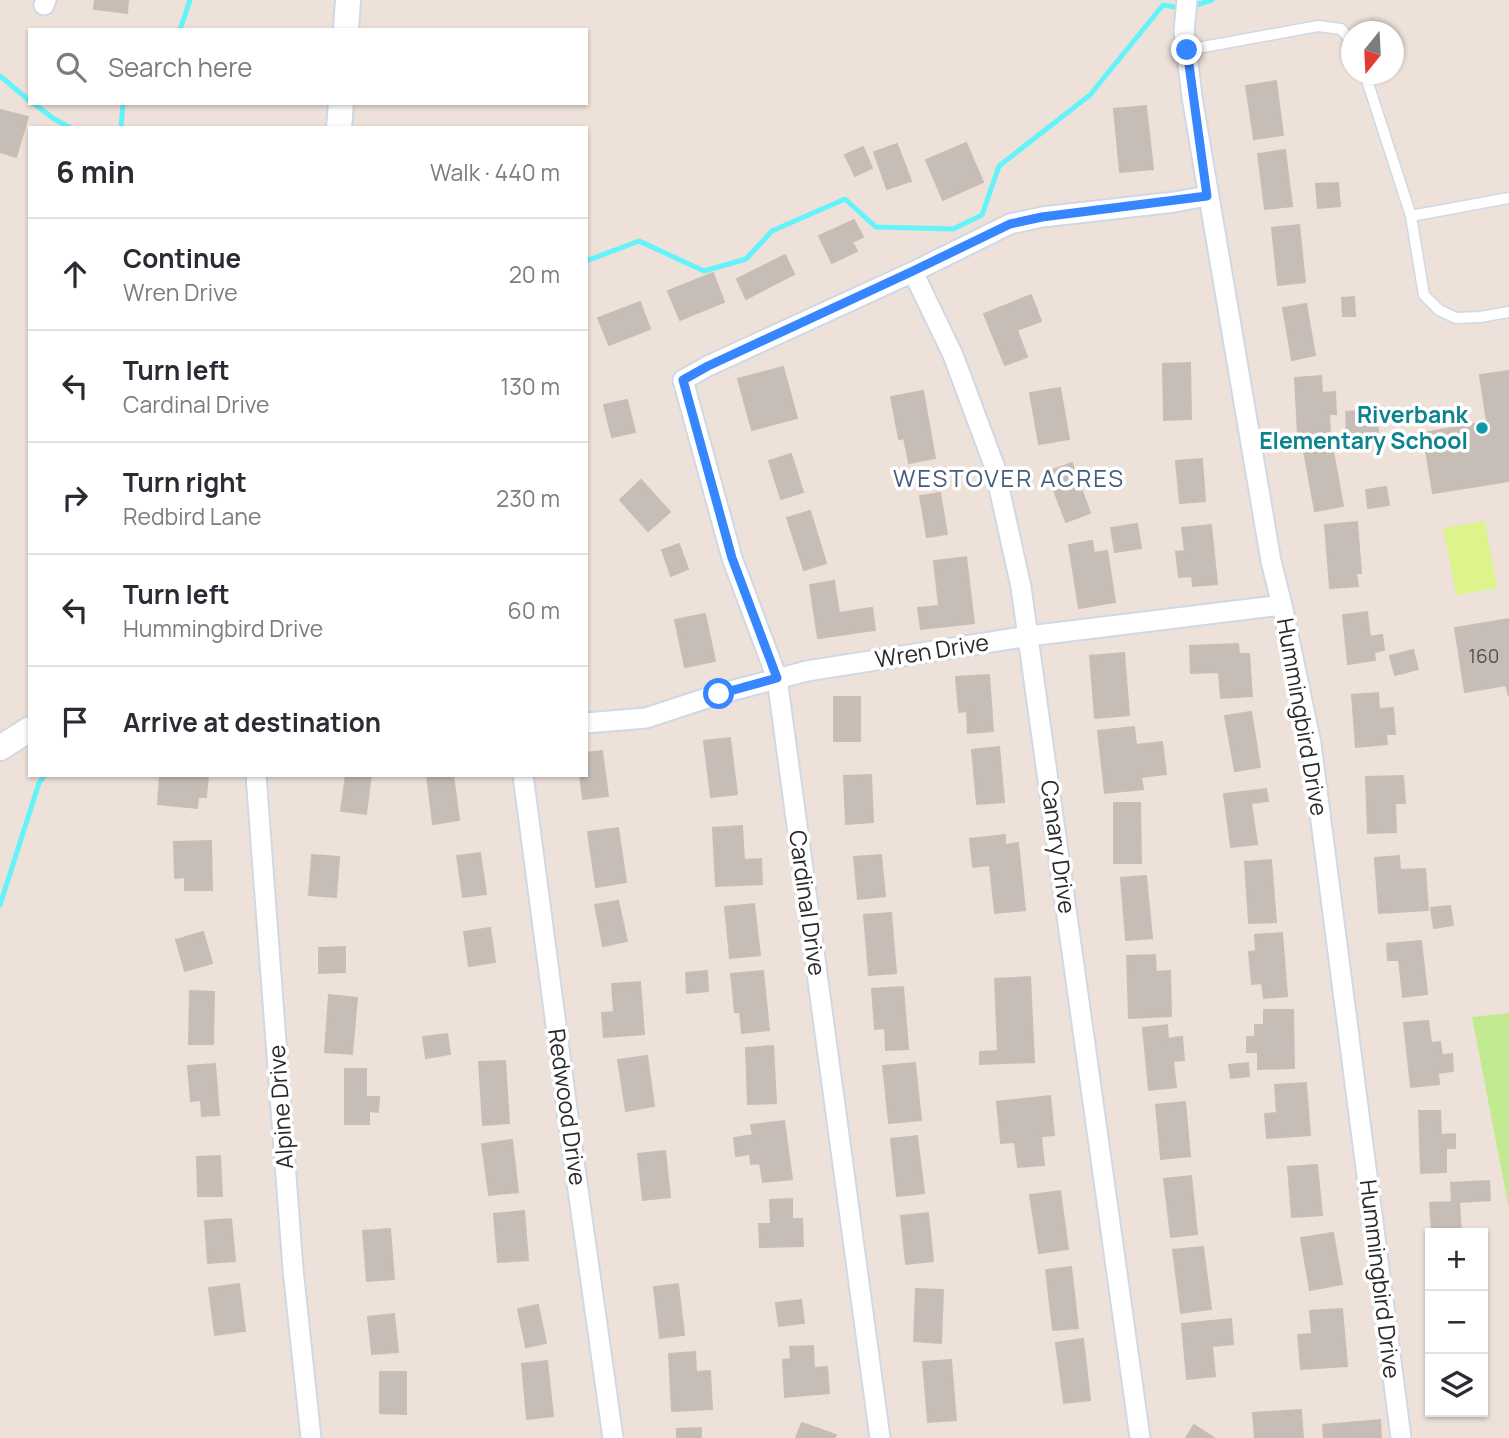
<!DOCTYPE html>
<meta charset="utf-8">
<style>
:root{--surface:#fff;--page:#f7f7f7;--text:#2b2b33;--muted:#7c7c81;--line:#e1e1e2}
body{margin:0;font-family:Manrope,sans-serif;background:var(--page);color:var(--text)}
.controls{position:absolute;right:21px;bottom:21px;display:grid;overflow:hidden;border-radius:0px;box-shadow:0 2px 5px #0004}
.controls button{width:63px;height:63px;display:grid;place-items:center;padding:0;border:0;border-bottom:2px solid var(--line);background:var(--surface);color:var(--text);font:35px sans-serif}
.compass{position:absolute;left:1341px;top:21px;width:63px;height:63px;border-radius:50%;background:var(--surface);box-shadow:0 2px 5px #0004;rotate:198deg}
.stop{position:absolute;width:21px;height:21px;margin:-16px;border:5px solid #3686ff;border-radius:50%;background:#fff}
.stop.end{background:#3686ff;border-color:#fff;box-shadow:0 2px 7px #0008}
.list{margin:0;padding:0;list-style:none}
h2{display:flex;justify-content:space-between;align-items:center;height:91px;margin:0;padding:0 28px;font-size:30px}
h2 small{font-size:23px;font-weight:400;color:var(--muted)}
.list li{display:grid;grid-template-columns:46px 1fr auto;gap:21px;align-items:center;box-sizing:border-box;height:112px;padding:0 28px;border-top:2px solid var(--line)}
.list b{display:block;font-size:26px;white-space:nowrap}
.list p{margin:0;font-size:23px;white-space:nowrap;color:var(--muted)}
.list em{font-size:23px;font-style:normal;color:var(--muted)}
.icon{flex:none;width:38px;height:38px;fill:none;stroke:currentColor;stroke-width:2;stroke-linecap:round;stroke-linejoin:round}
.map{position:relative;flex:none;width:1509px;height:1438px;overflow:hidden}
.search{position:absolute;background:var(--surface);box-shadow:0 2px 5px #0004;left:28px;top:28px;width:560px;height:77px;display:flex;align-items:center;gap:18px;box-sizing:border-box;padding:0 24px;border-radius:0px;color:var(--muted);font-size:26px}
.panel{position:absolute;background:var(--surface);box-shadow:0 2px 5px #0004;left:28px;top:126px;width:560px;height:651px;border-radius:0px}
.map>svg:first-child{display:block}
.green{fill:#c2ea91}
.pitch{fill:#ddf38b}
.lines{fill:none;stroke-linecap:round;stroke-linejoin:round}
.stream{stroke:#62f3fb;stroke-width:5}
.building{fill:#c5bdb6;stroke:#c9bdb4;stroke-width:2}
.service-casing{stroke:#cfd8e4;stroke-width:13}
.minor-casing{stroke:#cfd8e4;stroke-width:23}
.tertiary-casing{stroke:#cfd8e4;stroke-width:28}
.service{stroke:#fff;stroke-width:10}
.minor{stroke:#fff;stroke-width:19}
.tertiary{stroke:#fff;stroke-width:24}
.route{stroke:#3686ff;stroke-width:9}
.culture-dot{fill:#0f9aa8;stroke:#fff;stroke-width:2.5}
.labels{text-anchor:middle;stroke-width:7;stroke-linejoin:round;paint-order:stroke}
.number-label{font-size:19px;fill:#514f4d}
.culture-label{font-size:23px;font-weight:bold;fill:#0d838f;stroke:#fff;text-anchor:end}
.street-label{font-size:23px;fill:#2a2a2a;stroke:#fff}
.neighbourhood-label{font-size:24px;letter-spacing:2px;fill:#455c7f;stroke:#fff}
</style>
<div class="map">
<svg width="1509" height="1438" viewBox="0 0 1509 1438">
<rect width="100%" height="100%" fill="#eee1da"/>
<path class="green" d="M1509,1013V1209L1472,1017Z"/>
<path class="pitch" d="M1485,521L1497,588L1456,595L1443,528Z"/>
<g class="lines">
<path class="stream" d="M1196,5L1212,0
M180,30L190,0
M0,76L30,101
M33,103L54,119L71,128
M121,128L123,103
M586,261L639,241L704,271L746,259L772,231L845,199L876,227L953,229L982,215L999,166L1090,95L1163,5L1181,8
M0,905L39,783L45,775"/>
</g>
<path class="building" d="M95,0H128L127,13L94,9Z
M1276,81L1283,135L1254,139L1246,86Z
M1146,106L1153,169L1120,172L1114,109Z
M0,110L28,117L16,157L0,152Z
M966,143L983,182L943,200L926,160Z
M897,144L911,181L887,189L874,152Z
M863,147L872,168L855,176L845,155Z
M1285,150L1292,206L1265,209L1258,154Z
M1338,183L1340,206L1318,208L1316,184Z
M854,220L863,237L852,242L857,251L832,263L819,236Z
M1299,225L1305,282L1278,285L1272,228Z
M785,255L794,274L746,299L737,279Z
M713,273L724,302L680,320L668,291Z
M1031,295L1041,321L1017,330L1027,357L1005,365L984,314Z
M1354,297L1355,316H1343L1342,298Z
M640,302L650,329L609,345L598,318Z
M1306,304L1315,355L1292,360L1283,308Z
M1190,363L1191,419L1164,420L1163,364Z
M783,367L797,418L752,430L738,379Z
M1509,371V481L1433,493L1423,433L1487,422L1480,375Z
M1321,376L1322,393L1335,392L1336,414H1329L1330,432L1298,434L1295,378Z
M1060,388L1069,439L1039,444L1030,393Z
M923,391L935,458L909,463L904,438L899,439L891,397Z
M627,400L635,432L612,437L604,405Z
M1376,410L1378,432L1347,434L1346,412Z
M1332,446L1343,506L1315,511L1304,451Z
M791,454L803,492L781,499L769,461Z
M1202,459L1205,501L1180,503L1176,461Z
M1072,463L1090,513L1066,522L1047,472Z
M641,480L670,512L648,531L620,500Z
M1386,487L1389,505L1368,508L1366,490Z
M940,493L947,534L927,537L920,496Z
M810,511L826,563L804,570L787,518Z
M1357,522L1361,573H1356L1358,586L1330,588L1325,525Z
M1137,524L1141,548L1115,552L1111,528Z
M1211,525L1217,584L1193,586L1192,576L1179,577L1176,552L1185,551L1182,528Z
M1092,541L1094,553L1107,551L1115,602L1079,608L1069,545Z
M679,544L688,569L671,576L662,550Z
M966,557L974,623L921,629L918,608L939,606L934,561Z
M834,581L839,613L872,608L875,630L818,638L810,585Z
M1367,612L1370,637L1382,635L1384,650L1374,652L1375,660L1348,664L1343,615Z
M705,614L715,661L685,667L675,620Z
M1509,619V696L1506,685L1465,692L1455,628Z
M1238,644L1239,654H1249L1252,696L1221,698L1219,672L1191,673L1190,646Z
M1413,650L1418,669L1395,675L1390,656Z
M1124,653L1129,715L1095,718L1090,656Z
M989,675L993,731L968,733L967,711L959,712L956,677Z
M1378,693L1379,709L1393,708L1395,734H1386L1387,744L1356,747L1352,695Z
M834,697H860V741H834Z
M1251,712L1260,767L1235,771L1225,716Z
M1134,727L1136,745L1162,742L1166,774L1141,777L1143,789L1105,793L1098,731Z
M730,738L737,794L711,797L704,741Z
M999,747L1004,802L977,804L972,750Z
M602,751L608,796L583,799L580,775H586V753Z
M160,775H208L206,797H198L197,808L158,804Z
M346,775H371L366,814L341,811Z
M427,775H453L459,820L433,824Z
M871,775L873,822L846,824L844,776Z
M1403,776L1405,803H1395L1396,832L1368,833L1366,777Z
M1266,789L1268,801L1251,803L1257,844L1231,847L1224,794Z
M1114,803H1140L1141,863H1114Z
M742,826L744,860L761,859L762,884L716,886L713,828Z
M618,828L626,882L596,887L588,832Z
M1005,835V845L1018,843L1025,910L995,913L990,865L973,867L970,839Z
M211,841L212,890H185V877L175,878L174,842Z
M480,853L486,894L463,897L457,856Z
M312,855L339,857L336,897L309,895Z
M881,855L885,896L858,899L854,857Z
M1399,856L1400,870L1425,869L1428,910L1379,913L1375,858Z
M1271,860L1276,922L1249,923L1245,862Z
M1146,876L1152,938L1126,940L1121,878Z
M618,901L627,941L603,946L595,905Z
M754,904L760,955L730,958L725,907Z
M1450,906L1453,925L1434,928L1431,908Z
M891,913L896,973L869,975L864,915Z
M490,928L495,962L469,966L464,932Z
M203,932L212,963L185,971L176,940Z
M1282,933L1287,996L1264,998L1262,983L1252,984L1249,952L1256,951L1255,935Z
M1421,941L1427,994L1403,997L1399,960H1388L1387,944Z
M345,947V972L319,973V948Z
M1155,955L1156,972L1170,971L1171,1016L1129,1018L1127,956Z
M707,971L708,991L687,993L686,973Z
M763,971L769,1030L742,1033L740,1012H735L731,974Z
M1030,977L1034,1062L980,1064V1052L998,1051L995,979Z
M640,982L644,1034L604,1037L602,1013L614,1012L612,984Z
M903,987L908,1049L886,1050L885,1028L875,1029L872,989Z
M190,991L214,992L213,1044H189Z
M329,995L357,998L352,1054L325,1052Z
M1264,1010H1293L1294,1068L1258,1069V1052H1247V1037H1255V1025H1264Z
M1428,1021L1431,1043L1440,1042L1442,1055L1452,1054L1453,1071L1438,1073L1439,1084L1411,1087L1404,1023Z
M1167,1025L1168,1039L1182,1037L1184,1060L1173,1061L1176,1087L1149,1090L1143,1028Z
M447,1034L450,1054L426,1058L423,1037Z
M773,1046L776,1103L748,1104L746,1048Z
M647,1056L654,1106L626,1111L618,1060Z
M505,1061L509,1123L483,1125L479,1062Z
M915,1063L921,1120L889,1123L883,1066Z
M1248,1063L1249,1076L1231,1078L1229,1065Z
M215,1064L219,1115L202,1116L201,1100L191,1101L188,1066Z
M345,1069H366V1097H379L378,1112L369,1111V1124H345Z
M1306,1083L1310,1135L1267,1138L1265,1114L1277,1113L1275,1085Z
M1050,1096L1054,1135L1041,1136L1044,1165L1018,1167L1015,1142L1001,1143L997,1102Z
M1185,1102L1190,1156L1161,1159L1156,1105Z
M1419,1111H1440L1441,1135L1455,1134V1148H1446V1172L1421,1173Z
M784,1121L792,1179L763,1182L760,1163L751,1164L750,1154L736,1156L734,1138L753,1135L751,1125Z
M917,1136L924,1193L897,1196L891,1139Z
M512,1140L518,1192L489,1195L482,1144Z
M665,1151L670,1197L643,1200L638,1154Z
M220,1156L222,1196H198L197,1157Z
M1317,1165L1322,1215L1292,1217L1288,1167Z
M1191,1176L1197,1234L1171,1237L1164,1179Z
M1489,1181L1490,1200L1459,1202L1461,1233H1432L1430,1203L1452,1202L1451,1183Z
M1060,1191L1068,1249L1039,1253L1030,1195Z
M792,1199V1219H802L803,1246L760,1247L759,1224H771L770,1200Z
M524,1211L528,1260L498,1262L494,1214Z
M928,1213L933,1261L906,1264L901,1216Z
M231,1219L235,1261L208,1263L205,1221Z
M390,1229L394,1279L367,1281L363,1231Z
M1333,1233L1342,1284L1310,1290L1301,1238Z
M1203,1247L1211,1309L1181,1313L1173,1250Z
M1071,1267L1078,1328L1053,1330L1046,1270Z
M239,1284L245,1331L215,1335L209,1288Z
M678,1284L684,1335L660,1338L654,1287Z
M916,1289L943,1290L941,1343L914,1341Z
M801,1300L804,1323L779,1326L776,1303Z
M538,1305L546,1343L526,1347L518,1309Z
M1342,1309L1347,1366L1301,1369L1298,1335L1312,1334L1310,1311Z
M394,1314L398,1352L372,1354L368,1317Z
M1231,1319L1233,1344L1212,1346L1215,1376L1187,1379L1182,1324Z
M1083,1339L1090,1400L1064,1403L1056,1343Z
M813,1346L814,1368L827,1367L829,1393L785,1397L783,1360L791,1359L790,1347Z
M695,1352L696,1372L710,1371L712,1409L672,1411L669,1354Z
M951,1360L956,1420L928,1422L923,1362Z
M547,1361L553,1416L527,1419L522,1364Z
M380,1372H406V1414L380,1413Z
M1301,1410L1303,1438H1255L1253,1413Z
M1380,1420L1381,1438H1324L1323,1425Z
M802,1423L836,1435L834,1438H796Z
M1194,1425L1214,1438H1186Z
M701,1428V1438H677V1429Z"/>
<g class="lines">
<defs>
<path id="service" d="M1187,50L1318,26L1341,29L1352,42
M1365,74L1411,216
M1509,198L1411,216L1424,295L1439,310L1456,318L1480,317L1509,312"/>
<path id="minor" d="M1187,0L1184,31L1192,97L1271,561L1282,605L1311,744L1401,1438
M44,5L46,0
M913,272L953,355L994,465L1021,587L1140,1438
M586,723L646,718L719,694L807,671L1029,636L1282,605
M256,775L293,1269L311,1438
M523,775L572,1147L613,1438
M880,1438L777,678L732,558L683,380L708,366L913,272L1010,224L1042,217L1175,202L1207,196"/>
<path id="tertiary" d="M346,30L348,0
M339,128L341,103
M0,748L30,729"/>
</defs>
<use href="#service" class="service-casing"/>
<use href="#minor" class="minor-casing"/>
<use href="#tertiary" class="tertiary-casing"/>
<use href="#service" class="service"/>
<use href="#minor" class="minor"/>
<use href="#tertiary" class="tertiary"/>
</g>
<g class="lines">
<path class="route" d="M719,694L777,678L732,558L683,380L708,366L913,271L1010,224L1042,217L1207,196L1187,50"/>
</g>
<circle class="culture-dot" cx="1482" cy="428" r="7"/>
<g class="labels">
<g class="number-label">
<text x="1484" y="663">160</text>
</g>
<g class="culture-label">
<text x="1468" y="423">Riverbank<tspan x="1468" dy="26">Elementary School</tspan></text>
</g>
<g class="street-label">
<text transform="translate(932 651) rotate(-9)" y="8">Wren Drive</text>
<text transform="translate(1302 717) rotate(80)" y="8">Hummingbird Drive</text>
<text transform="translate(1058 847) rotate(82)" y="8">Canary Drive</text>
<text transform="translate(807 903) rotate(82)" y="8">Cardinal Drive</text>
<text transform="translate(281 1107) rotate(-94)" y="8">Alpine Drive</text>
<text transform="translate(567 1107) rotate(82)" y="8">Redwood Drive</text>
<text transform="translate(1380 1279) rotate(83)" y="8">Hummingbird Drive</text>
</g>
<g class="neighbourhood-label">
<text x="1009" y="487">WESTOVER ACRES</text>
</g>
</g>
</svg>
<div class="controls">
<button>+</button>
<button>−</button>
<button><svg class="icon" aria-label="layers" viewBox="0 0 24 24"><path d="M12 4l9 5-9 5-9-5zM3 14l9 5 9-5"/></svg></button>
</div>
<svg class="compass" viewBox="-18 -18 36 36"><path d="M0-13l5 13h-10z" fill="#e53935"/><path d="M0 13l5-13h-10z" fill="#7c7c81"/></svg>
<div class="stop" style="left:719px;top:694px"></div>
<div class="stop end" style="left:1187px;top:50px"></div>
<div class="search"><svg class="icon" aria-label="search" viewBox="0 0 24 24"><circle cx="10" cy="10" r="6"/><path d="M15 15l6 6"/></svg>Search here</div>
<section class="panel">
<h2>6 min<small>Walk · 440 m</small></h2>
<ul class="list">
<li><svg class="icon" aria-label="ahead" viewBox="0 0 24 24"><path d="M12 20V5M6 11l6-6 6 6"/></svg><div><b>Continue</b><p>Wren Drive</p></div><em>20 m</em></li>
<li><svg class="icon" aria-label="left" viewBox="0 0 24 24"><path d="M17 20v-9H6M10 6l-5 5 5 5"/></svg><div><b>Turn left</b><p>Cardinal Drive</p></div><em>130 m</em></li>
<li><svg class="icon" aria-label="right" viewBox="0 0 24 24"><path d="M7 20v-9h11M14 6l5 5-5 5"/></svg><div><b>Turn right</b><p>Redbird Lane</p></div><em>230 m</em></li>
<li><svg class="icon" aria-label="left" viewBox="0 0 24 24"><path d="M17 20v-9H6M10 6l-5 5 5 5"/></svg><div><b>Turn left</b><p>Hummingbird Drive</p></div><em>60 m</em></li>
<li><svg class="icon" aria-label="arrive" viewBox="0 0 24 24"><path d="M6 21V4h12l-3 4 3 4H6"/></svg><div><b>Arrive at destination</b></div></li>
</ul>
</section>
</div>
